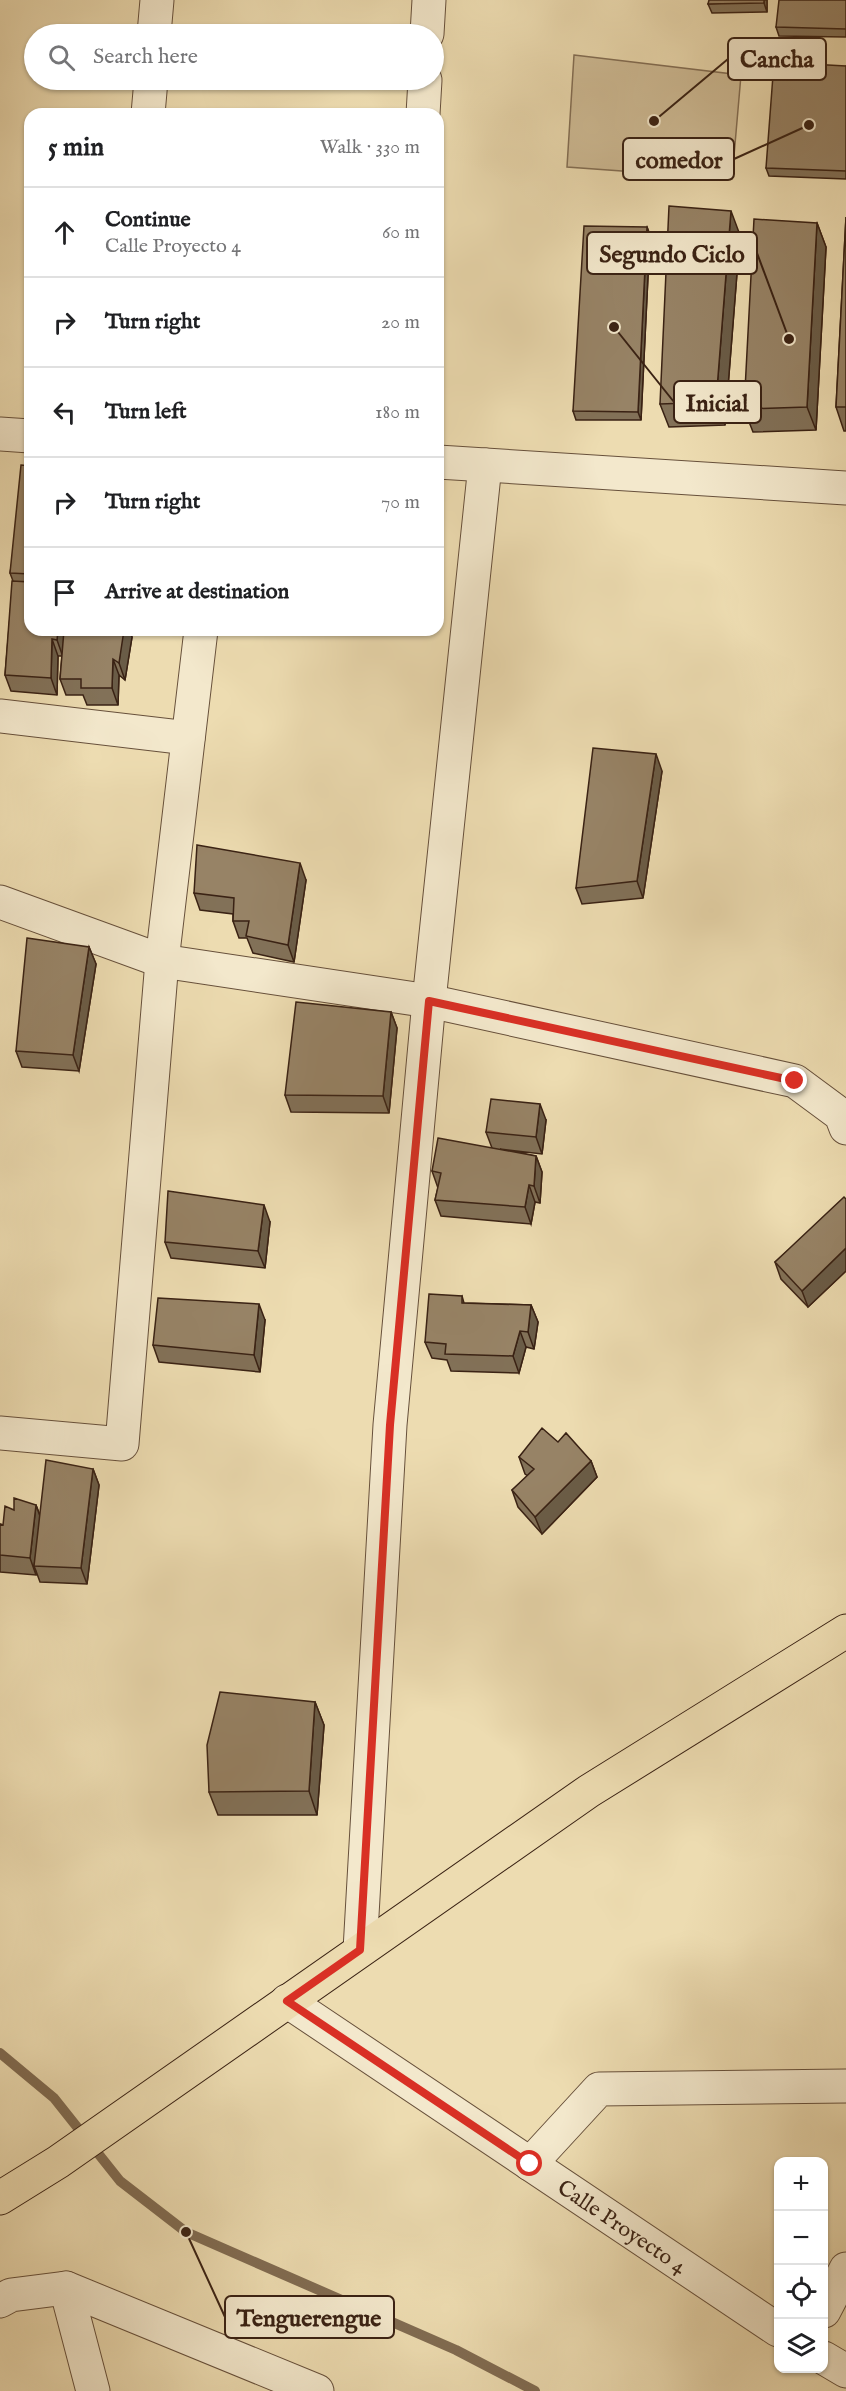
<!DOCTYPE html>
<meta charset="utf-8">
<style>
:root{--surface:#fff;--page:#f2f2f2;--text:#202124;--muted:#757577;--line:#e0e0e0}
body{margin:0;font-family:"IM FELL English",serif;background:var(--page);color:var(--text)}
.controls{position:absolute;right:18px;bottom:18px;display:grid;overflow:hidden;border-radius:12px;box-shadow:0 2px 4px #0004}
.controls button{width:54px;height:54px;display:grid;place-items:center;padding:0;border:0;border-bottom:2px solid var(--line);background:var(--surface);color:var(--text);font:30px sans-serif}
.stop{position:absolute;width:18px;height:18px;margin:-14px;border:4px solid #d93025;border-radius:50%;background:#fff}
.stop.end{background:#d93025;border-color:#fff;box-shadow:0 2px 6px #0008}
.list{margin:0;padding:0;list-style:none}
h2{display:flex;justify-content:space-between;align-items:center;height:78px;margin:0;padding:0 24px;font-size:26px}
h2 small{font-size:20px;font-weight:400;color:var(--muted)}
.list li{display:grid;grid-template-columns:39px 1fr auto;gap:18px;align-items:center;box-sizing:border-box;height:90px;padding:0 24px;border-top:2px solid var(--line)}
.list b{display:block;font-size:22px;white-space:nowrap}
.list p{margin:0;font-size:20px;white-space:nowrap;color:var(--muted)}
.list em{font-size:20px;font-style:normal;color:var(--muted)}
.icon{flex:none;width:33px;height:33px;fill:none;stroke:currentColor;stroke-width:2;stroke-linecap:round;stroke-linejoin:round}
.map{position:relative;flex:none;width:846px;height:2391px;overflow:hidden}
.search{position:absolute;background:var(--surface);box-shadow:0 2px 4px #0004;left:24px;top:24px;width:420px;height:66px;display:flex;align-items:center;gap:15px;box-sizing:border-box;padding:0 21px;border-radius:33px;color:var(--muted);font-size:22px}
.panel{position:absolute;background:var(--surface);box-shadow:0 2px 4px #0004;left:24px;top:108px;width:420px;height:528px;border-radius:18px}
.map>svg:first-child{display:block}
.grass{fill:#cfbc96;stroke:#846f55;stroke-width:1.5}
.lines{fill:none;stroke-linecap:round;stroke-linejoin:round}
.stream{stroke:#816c52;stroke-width:10}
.minor-casing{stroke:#67503b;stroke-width:35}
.major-casing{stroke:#3a2214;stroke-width:35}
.minor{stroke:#f3e8cc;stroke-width:33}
.major{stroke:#eddcb1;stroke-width:33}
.wall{fill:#827158;stroke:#3a2214;stroke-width:1.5}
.shaded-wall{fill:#6a5c47;stroke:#3a2214;stroke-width:1.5}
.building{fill:#978366;stroke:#3a2214;stroke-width:1.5}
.route{stroke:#d93025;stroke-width:8}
.labels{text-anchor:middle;stroke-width:4.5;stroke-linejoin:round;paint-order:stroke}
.street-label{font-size:22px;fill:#3a2214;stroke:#f3e8cc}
.leader{fill:none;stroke:#3a2214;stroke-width:2}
.callout-dot{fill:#3a2214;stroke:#f3e8cc;stroke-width:2}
.callout{fill:#f3e8cc;stroke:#3a2214;stroke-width:2}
.callout-label{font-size:24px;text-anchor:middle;font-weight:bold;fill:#3a2214}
</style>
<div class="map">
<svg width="846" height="2391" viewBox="0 0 846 2391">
<rect width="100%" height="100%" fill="#eddcb1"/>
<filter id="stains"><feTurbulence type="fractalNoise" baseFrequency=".00333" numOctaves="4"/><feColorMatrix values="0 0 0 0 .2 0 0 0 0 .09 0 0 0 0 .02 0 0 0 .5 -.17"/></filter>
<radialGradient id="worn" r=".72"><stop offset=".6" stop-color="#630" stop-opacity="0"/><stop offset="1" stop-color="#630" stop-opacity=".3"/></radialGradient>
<path class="grass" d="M574,55L741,75L732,179L567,167Z"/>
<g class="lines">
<path class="stream" d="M0,2053L54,2098L120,2181L186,2232L456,2350L535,2391"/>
<defs>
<g id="minor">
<path d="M154,34L157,0"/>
<path d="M427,34L429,0"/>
<path d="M148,114L151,80"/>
<path d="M423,114L425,80"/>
<path d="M0,434L30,436"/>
<path d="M438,462L846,488"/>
<path d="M0,716L188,738"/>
<path d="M0,902L162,961L429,1001L795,1081L841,1115L846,1128"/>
<path d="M0,1433L122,1444L162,961L201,630"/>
<path d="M360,1950L390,1425L429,1001L485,465"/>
<path id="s1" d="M287,2001L778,2330"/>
<path d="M530,2164L599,2089L846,2086"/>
<path d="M66,2288L93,2391"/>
<path d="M0,2301L11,2295L66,2288L317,2391"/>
<path d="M824,2311L846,2269"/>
<path d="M824,2358L846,2371"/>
</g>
<path id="major" d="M0,2198L58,2162L589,1791L846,1631"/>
</defs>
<use href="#minor" class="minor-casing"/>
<use href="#major" class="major-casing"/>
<use href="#minor" class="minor"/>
<use href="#major" class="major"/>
</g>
<path class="wall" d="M767,0V12L712,13L708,4Z
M846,0V37L779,36L776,27Z
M846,66V179L769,176L766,168Z
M846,217V431H844L836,407Z
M817,223L826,247L816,430L753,432L744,409Z
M647,227L650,235L641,420H576L573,411Z
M740,235L725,425L669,427L660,404Z
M30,466V630H129L132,637L125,680L119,675L118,705H87L83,695H66L60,679L62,656H58L57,695L11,691L5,675L13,581L10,573Z
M662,771L643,898L582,904L576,888Z
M306,880L294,962L253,953L247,938H239L233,921V914L200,910L194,893Z
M89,947L96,964L79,1071L22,1067L16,1051Z
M391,1012L397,1028L389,1113L291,1112L285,1095Z
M546,1120L542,1154L500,1149L536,1156L542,1172L540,1203L535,1202L531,1224L441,1216L435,1200L438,1188L432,1171L492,1148L486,1132Z
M846,1199V1271L808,1307L781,1279L775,1262Z
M270,1222L265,1268L171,1258L165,1242Z
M462,1296L464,1303L531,1305L538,1322L534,1349L526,1347L519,1373L451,1371L447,1360L432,1358L425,1342Z
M265,1320L260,1372L159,1362L153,1345Z
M558,1442L591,1461L597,1477L542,1534L518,1507L512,1490L528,1476L525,1474L519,1457Z
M93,1469L99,1485L87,1584L40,1582L36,1571V1575L0,1572V1524L3,1525L14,1510L36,1505L40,1515Z
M315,1702L324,1725L317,1815H218L209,1792Z"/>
<path class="shaded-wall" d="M764,0H767V12L764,3Z
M731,211L740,235L725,425L716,402Z
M817,223L826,247L816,430L807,407Z
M647,227L650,235L641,420L638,412Z
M58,630H66L63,657L57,640Z
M122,630H129L132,637L125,680L119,663Z
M52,639L58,656L57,695L51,678Z
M113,659L119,675L118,705L112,688Z
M656,754L662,771L643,898L637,881Z
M300,863L306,880L294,962L288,945Z
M89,947L96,964L79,1071L73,1055Z
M391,1012L397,1028L389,1113L383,1096Z
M540,1104L546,1120L542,1154L536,1137Z
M536,1156L542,1172L540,1203L534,1186Z
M529,1185L535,1202L531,1224L525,1207Z
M264,1205L270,1222L265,1268L258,1251Z
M846,1248V1271L808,1307L802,1291Z
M259,1304L265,1320L260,1372L254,1355Z
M531,1305L538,1322L534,1349L528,1332Z
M520,1331L526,1347L519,1373L513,1356Z
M591,1461L597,1477L542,1534L535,1517Z
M93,1469L99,1485L87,1584L81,1568Z
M36,1505L42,1522L34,1566L36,1571V1575L30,1558Z
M315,1702L324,1725L317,1815L309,1791Z"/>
<path class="building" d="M709,0H764V3L708,4Z
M779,0H846V29L776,27Z
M774,62L846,66V171L766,168Z
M669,206L731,211L716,402L660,404Z
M846,217V407H836Z
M754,219L817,223L807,407L744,409Z
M584,226L647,227L638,412L573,411Z
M21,465L30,466V574L10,573Z
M12,581L30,582V630H58L57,640L52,639L51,678L5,675Z
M64,630H124L119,663L113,659L112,688H81V679H60Z
M593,748L656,754L637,881L576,888Z
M197,845L300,863L288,945L246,936L249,921H233L234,898L194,893Z
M27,938L89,947L73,1055L16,1051Z
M296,1002L391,1012L383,1096L285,1095Z
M491,1099L540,1104L536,1137L486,1132Z
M438,1138L536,1156L534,1186L529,1185L525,1207L435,1200L441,1173L432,1171Z
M168,1191L264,1205L258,1251L165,1242Z
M844,1197L846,1199V1248L802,1291L775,1262Z
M429,1294L462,1296V1303L531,1305L528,1332L520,1331L513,1356L445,1354L446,1344L425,1342Z
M158,1298L259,1304L254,1355L153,1345Z
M542,1428L558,1442L566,1433L591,1461L535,1517L512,1490L534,1469L519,1457Z
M46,1460L93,1469L81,1568L34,1566Z
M14,1498L36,1505L30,1558L0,1555V1524L3,1525L5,1506L14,1510Z
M220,1692L315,1702L309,1791L209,1792L207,1745Z"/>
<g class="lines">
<path class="route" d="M530,2164L287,2001L360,1950L390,1425L429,1001L795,1081"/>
</g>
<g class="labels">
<g class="street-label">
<text dy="8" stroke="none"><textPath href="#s1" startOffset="404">Calle Proyecto 4</textPath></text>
</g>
</g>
<path class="leader" d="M654 121L728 59M809 125L734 159M789 339L757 253M614 327L674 402M186 2232L225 2317"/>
<g class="callout-dot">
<circle cx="654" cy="121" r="6"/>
<circle cx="809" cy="125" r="6"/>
<circle cx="789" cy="339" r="6"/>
<circle cx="614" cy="327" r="6"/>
<circle cx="186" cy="2232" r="6"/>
</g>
<g class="callout">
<rect x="728" y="38" width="98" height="42" rx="6"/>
<rect x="623" y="138" width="111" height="42" rx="6"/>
<rect x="587" y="232" width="170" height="42" rx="6"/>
<rect x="674" y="381" width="87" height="42" rx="6"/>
<rect x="225" y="2296" width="169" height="42" rx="6"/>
</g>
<g class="callout-label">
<text x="777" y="67">Cancha</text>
<text x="679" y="168">comedor</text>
<text x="672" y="262">Segundo Ciclo</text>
<text x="717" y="411">Inicial</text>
<text x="309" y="2326">Tenguerengue</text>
</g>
<rect width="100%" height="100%" filter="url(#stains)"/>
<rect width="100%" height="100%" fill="url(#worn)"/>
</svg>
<div class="controls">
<button>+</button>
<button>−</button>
<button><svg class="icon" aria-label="locate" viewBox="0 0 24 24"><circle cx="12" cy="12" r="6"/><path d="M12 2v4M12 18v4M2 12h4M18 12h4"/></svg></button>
<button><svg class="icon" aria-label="layers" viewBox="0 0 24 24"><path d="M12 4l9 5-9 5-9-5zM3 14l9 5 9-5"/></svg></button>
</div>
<div class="stop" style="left:530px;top:2164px"></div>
<div class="stop end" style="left:795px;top:1081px"></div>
<div class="search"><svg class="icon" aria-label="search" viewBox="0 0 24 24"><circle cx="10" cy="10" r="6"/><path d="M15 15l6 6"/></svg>Search here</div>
<section class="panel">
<h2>5 min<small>Walk · 330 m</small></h2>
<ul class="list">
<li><svg class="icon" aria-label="ahead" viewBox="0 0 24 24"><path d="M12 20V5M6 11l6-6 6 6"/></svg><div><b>Continue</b><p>Calle Proyecto 4</p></div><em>60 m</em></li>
<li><svg class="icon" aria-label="right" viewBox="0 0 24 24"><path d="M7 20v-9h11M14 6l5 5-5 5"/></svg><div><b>Turn right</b></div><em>20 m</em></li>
<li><svg class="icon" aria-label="left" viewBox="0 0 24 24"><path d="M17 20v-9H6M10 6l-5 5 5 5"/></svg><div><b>Turn left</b></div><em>180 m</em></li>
<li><svg class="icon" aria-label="right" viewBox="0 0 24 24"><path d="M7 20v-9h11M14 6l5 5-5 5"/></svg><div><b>Turn right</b></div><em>70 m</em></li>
<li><svg class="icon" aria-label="arrive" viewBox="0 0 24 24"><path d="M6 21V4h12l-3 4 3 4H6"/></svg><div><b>Arrive at destination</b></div></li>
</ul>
</section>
</div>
